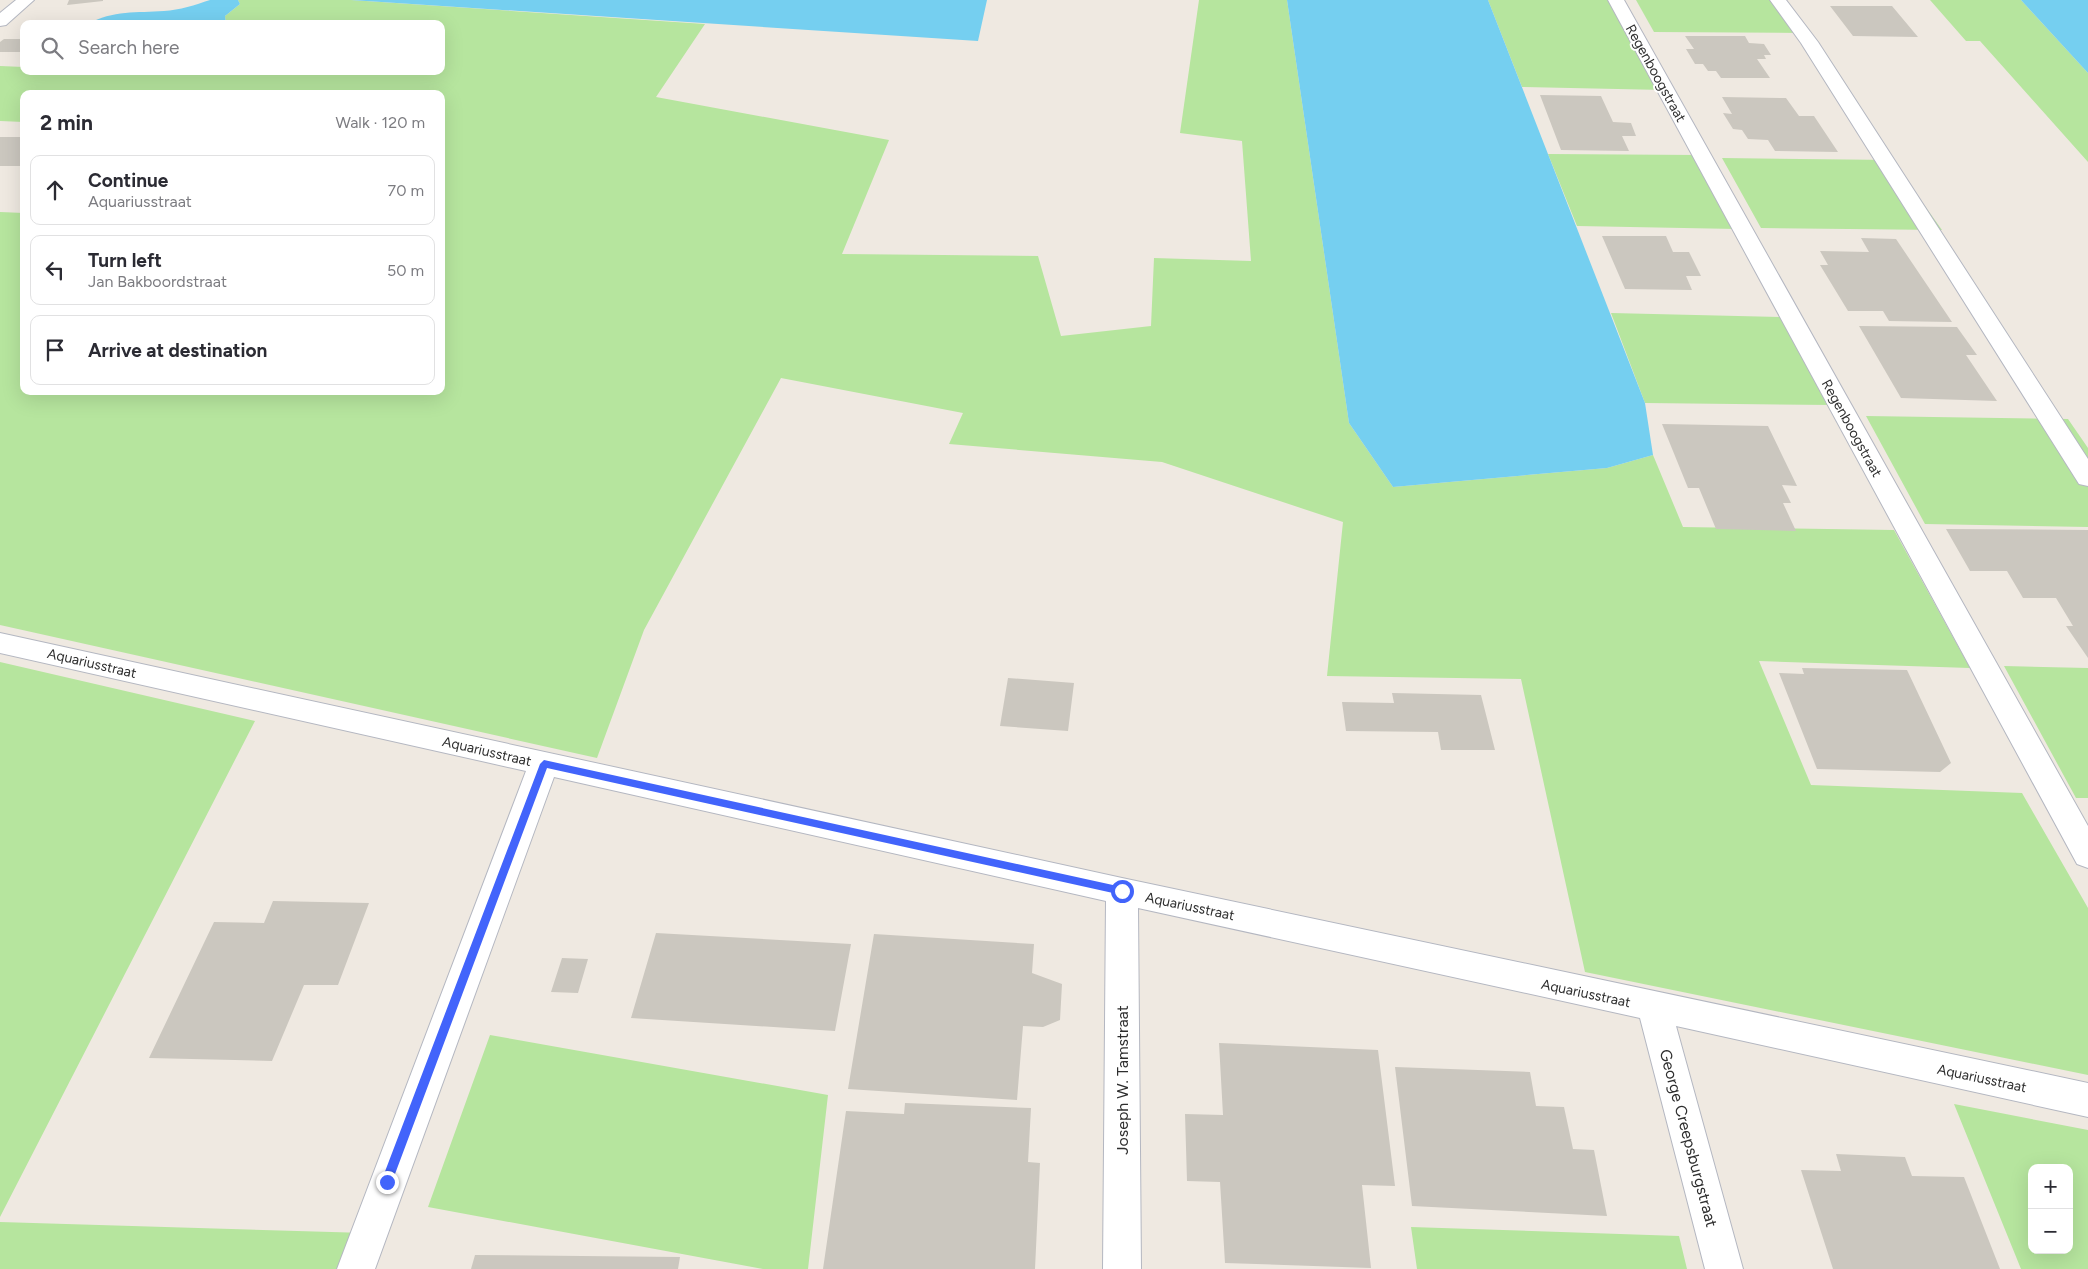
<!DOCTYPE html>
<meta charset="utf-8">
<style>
:root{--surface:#fff;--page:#f7f7f7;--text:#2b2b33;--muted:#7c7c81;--line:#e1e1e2}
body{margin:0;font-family:Figtree,sans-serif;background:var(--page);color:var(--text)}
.controls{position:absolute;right:15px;bottom:15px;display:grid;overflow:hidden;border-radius:10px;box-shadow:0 5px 20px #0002}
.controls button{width:45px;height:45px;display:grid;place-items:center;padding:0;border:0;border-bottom:1px solid var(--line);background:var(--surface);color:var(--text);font:25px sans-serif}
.stop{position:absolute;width:15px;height:15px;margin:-11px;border:4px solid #4264fb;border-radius:50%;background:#fff}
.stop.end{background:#4264fb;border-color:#fff;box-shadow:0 1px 5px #0008}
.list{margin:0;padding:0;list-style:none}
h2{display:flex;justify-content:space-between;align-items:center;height:65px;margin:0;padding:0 20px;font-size:21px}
h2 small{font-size:16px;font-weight:400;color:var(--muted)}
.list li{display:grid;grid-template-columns:32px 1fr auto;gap:15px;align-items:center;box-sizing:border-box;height:70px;margin:0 10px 10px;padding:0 10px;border:1px solid var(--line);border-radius:10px}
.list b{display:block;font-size:19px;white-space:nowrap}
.list p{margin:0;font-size:16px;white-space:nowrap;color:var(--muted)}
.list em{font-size:16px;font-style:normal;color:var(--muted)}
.icon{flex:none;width:28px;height:28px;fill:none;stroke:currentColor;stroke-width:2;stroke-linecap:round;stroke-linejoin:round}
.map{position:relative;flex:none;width:2088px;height:1269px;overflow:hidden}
.search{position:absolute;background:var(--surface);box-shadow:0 5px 20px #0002;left:20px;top:20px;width:425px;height:55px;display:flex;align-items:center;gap:12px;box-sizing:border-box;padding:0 18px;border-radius:10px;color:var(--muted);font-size:19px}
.panel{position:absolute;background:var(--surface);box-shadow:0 5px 20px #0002;left:20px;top:90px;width:425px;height:305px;border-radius:10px}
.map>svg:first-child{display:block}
.green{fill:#b6e59e;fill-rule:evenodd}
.water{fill:#75cff0}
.building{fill:#cbc7bf}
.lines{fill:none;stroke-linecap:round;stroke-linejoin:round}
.minor-casing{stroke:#b4b7c1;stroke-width:2}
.minor{fill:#fff;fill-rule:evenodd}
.route{fill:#4264fb}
.labels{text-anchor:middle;stroke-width:4;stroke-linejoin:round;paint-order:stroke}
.street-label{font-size:14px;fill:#2e2e2e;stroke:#fff}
.near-street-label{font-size:16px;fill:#2e2e2e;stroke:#fff}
</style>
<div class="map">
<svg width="2088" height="1269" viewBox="0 0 2088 1269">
<rect width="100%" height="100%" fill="#efe9e1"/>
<path class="green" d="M238,0H351L705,24L656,97L889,140L842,254L1038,256L1061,336L1151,326L1154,258L1251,261L1242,141L1180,133L1199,0H1287L1349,423L1393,487L1607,468L1653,455L1683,527L1894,530L1970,668L1759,661L1811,785L2022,793L2088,908V1075L1585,972L1521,679L1327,676L1343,522L1162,462L949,444L963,413L781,378L644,630L597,758L0,625V212L24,213V391H441V94H24V122L0,121V66L24,67V71L163,73L168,71H441V24H226L225,16L240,4Z
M1488,0H1615L1664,90L1522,87Z
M1636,0H1781L1804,33L1654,32Z
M1930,0H2021L2088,73V162L1980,41H1966Z
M1548,154L1698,155L1737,229L1577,226Z
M1722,158L1892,160L1942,230L1761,228Z
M1611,313L1783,317L1833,405L1645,403Z
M1866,416L2068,419L2088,448V527L1925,524Z
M0,662L255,721L0,1217Z
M2004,666L2088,668V798H2076Z
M490,1035L828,1095L808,1269H763L428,1207Z
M1954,1104L2088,1130V1269H2021ZM2032,1168H2069V1250H2032Z
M0,1222L366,1233L354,1269H0Z
M1411,1227L1679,1236L1687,1269H1417Z"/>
<path class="water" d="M210,0H238L240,4L225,16L226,24H88C113,10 137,13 164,11C180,10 195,5 210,0Z
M351,0H987L978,41Z
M1287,0H1488L1645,403L1653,455L1607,468L1393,487L1349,423Z
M2021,0H2088V73Z"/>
<path class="building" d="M69,0H103V1L67,5Z
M1830,6H1892L1918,37L1853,36Z
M1685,36H1745L1749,43L1764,44L1771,55H1764L1766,59H1757L1770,78H1721L1716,71H1708L1703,64H1695L1686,49H1694Z
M4,39H24V51L22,52H0V42Z
M1540,95L1601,96L1613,122L1631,123L1636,136H1622L1629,151L1561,150Z
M1722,97L1786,98L1799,116H1814L1838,152L1775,151L1768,140L1748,139L1742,130L1733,129L1723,113L1732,114Z
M0,137H24V166H0Z
M1602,236H1666L1673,252H1689L1701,276H1686L1692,290L1625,289Z
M1861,238L1896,239L1952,322L1889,321L1883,311H1848L1820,265H1828L1820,251L1869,252Z
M1859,326L1957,327L1977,355H1966L1997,401L1901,398Z
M1662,424L1768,426L1797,486L1782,485L1791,503H1783L1796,531L1716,529L1699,488H1688Z
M1946,529L2088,530V658L2066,626H2073L2056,598H2023L2007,571H1970Z
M1802,668L1907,670L1951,763L1940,772L1817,769L1779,673L1804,674Z
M1008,678L1074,683L1068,731L1000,726Z
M1392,693L1481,695L1495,750H1441L1438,732L1346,731L1342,702L1394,703Z
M273,901L369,903L338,985H304L272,1061L149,1058L214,922L264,923Z
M656,933L851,944L835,1031L631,1018Z
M874,934L1034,944L1032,973L1062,984L1060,1020L1043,1027L1023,1026L1017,1100L848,1089Z
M562,958L588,959L578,993L551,992Z
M1219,1043L1378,1050L1395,1186L1362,1185L1371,1268L1225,1263L1220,1182L1187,1181L1185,1114L1223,1115Z
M1395,1067L1530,1072L1536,1106L1564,1107L1573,1149L1594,1150L1607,1216L1412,1206Z
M905,1103L1031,1108L1028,1162L1040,1163L1035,1269H823L846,1111L904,1114Z
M1836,1154L1905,1157L1912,1176L1964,1177L2000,1269H1833L1801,1170L1841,1171Z
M475,1255L680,1257L678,1269H471Z"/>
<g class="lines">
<defs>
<path id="minor" d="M16,0H34L6,25L0,26V13Z
M1608,0H1624L2088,826V868L2077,864Z
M1770,0H1786L1818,42L2088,459V486L2079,484L1801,43Z
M0,633L1122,878L2088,1083V1117L1676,1026L1743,1269H1705L1640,1018L1138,908L1141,1269H1103L1106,901L554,777L375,1269H337L526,771L0,653Z"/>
</defs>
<use href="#minor" class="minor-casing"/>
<use href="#minor" class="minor"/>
</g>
<path class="route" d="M544,760L1122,887L1127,891L1122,895L547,768L392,1182L390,1185L387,1187L383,1185L381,1182L540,764Z"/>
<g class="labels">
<g class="street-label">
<text transform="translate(1656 73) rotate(61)" y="5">Regenboogstraat</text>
<text transform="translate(1852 428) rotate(61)" y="5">Regenboogstraat</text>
<text transform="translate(92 663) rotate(13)" y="5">Aquariusstraat</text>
<text transform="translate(487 751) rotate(13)" y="5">Aquariusstraat</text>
<text transform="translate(1190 906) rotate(12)" y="5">Aquariusstraat</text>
<text transform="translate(1586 993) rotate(12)" y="5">Aquariusstraat</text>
<text transform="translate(1982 1078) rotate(12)" y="5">Aquariusstraat</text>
</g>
<g class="near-street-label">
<text transform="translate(1122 1080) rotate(-90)" y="6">Joseph W. Tamstraat</text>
<text transform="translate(1689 1138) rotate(75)" y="6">George Creepsburgstraat</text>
</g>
</g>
</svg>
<div class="controls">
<button>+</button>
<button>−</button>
</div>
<div class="stop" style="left:1122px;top:891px"></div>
<div class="stop end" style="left:387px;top:1182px"></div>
<div class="search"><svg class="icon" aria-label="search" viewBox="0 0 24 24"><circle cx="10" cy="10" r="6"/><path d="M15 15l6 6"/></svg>Search here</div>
<section class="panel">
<h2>2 min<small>Walk · 120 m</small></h2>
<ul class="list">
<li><svg class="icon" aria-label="ahead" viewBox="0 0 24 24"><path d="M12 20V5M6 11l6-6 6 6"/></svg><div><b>Continue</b><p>Aquariusstraat</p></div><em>70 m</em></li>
<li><svg class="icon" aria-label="left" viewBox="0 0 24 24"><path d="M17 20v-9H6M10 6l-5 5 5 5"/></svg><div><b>Turn left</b><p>Jan Bakboordstraat</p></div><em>50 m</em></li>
<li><svg class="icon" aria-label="arrive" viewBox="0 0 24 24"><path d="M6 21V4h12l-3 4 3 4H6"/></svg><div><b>Arrive at destination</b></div></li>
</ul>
</section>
</div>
